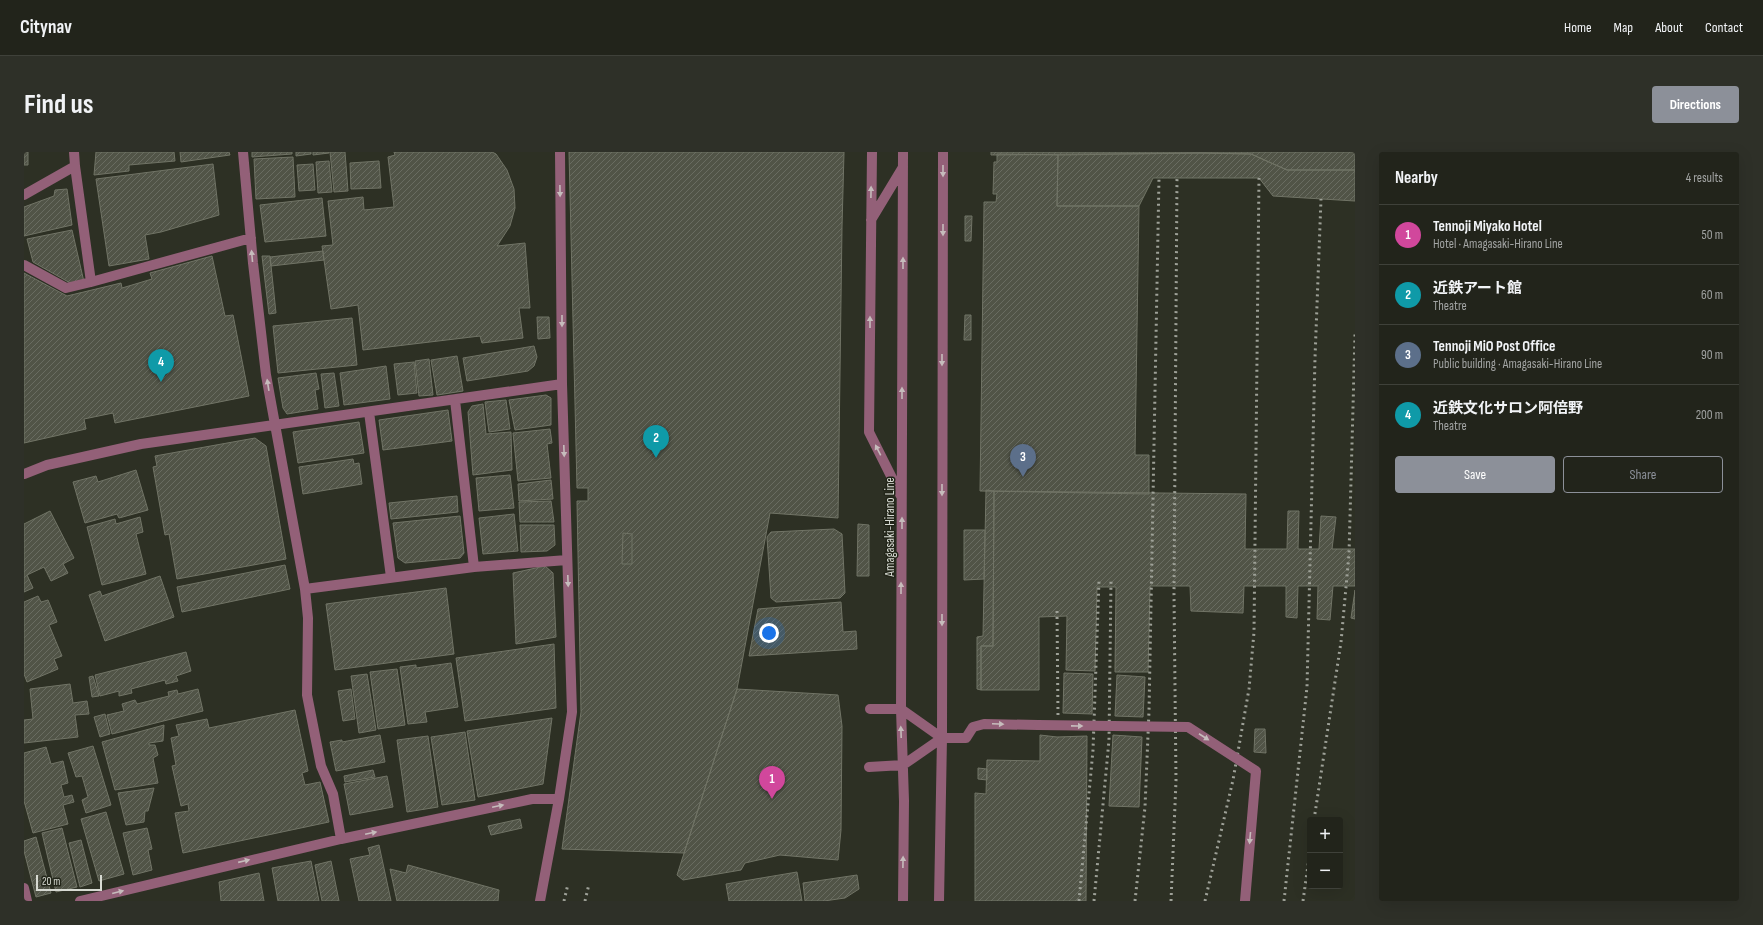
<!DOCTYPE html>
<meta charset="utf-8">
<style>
:root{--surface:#22241b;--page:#2e3028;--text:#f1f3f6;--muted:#a2a4a3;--line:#3f413a;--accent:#8c9099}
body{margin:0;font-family:"Sofia Sans Condensed","Noto Sans JP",sans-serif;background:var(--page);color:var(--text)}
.controls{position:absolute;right:12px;bottom:12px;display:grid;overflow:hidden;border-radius:4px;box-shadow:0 4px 16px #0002}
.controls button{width:36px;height:36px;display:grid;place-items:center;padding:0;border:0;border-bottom:1px solid var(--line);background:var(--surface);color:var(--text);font:20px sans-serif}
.scale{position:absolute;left:12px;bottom:10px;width:66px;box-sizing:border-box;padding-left:4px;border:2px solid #d7dad2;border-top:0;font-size:11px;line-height:14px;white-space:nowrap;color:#d7dad2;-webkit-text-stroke:3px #23261a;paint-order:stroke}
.you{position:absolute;left:745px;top:481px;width:14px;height:14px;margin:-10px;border:3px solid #fff;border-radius:50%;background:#1a73e8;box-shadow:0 0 0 6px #1a73e833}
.badge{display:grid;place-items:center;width:26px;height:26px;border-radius:50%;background:var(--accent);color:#fff;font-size:13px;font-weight:700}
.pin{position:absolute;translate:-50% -33px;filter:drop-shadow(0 1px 2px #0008)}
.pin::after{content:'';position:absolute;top:21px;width:14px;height:12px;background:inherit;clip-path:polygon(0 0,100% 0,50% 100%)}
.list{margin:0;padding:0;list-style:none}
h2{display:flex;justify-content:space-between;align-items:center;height:52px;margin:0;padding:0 16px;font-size:17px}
h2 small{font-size:13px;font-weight:400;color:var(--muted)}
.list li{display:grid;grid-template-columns:26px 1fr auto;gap:12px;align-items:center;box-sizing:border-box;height:60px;padding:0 16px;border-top:1px solid var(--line)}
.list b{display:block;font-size:15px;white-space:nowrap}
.list p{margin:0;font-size:13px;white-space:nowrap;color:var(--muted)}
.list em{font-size:13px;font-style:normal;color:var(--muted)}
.actions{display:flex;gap:8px;padding:12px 16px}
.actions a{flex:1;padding:9px 0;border:1px solid var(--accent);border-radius:4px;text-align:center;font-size:14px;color:var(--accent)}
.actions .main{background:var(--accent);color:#fff}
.map{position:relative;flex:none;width:1331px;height:749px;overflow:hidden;border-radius:4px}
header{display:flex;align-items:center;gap:24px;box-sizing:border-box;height:56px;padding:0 20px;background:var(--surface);border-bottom:1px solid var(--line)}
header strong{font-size:19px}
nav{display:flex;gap:22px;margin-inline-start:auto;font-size:14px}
.intro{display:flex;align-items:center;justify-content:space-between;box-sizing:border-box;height:96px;padding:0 24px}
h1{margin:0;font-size:28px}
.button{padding:10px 18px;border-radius:4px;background:var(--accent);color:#fff;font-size:14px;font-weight:700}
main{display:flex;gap:24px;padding:0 24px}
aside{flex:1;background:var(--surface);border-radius:4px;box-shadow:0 4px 16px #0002}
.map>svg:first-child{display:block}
.building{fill:url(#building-hatch);stroke:#717466}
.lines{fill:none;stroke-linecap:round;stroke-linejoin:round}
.minor{stroke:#936078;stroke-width:10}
.rail{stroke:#9ea198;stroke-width:3;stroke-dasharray:2 4;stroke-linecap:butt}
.minor-bridge{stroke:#936078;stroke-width:10}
.oneway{fill:#c6bcbc}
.labels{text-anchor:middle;stroke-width:3;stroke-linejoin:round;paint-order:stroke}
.street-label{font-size:13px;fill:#d7dad2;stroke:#23261a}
</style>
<header>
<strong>Citynav</strong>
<nav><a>Home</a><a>Map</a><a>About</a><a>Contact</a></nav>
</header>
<div class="intro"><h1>Find us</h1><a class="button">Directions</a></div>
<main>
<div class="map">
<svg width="1331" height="749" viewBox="0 0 1331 749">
<defs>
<pattern id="building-hatch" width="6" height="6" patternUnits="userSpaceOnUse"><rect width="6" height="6" fill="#515447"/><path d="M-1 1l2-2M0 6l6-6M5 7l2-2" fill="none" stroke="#696c61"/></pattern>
</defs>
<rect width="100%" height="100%" fill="#2d3024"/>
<path class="building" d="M0,0H4V13H0Z
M72,0H150L151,9L105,13V19L70,23Z
M156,0H205L206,3L157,10Z
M228,0H268V2L228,5Z
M272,0H287V2L272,4Z
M289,0H305V1L289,3Z
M306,0H321L324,39L310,40Z
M370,0H468L472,2L483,18L490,37L491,56L486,74L473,94L501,91L506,156H495L499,186L458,191L456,184L339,198L334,153L307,157L298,94L309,93L304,49L339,45L340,58L370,55L364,5L371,3Z
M545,0H820L818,75L814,366L746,361L713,537L660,701L538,697L557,560L553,349H564V336H553Z
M967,0H1331V18H1263L1227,2L1177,1L967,3Z
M1177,1L1227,2L1263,18H1331V49L1249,44L1235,26H1129L1115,54H1033L1034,3Z
M973,2L1034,3L1033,54H1115L1111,303H1125V342L956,339L960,54V50H972L973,42H969L970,10H973Z
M269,5L271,45L232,47L230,7Z
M305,9L308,40L294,41L292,10Z
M355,9L357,36L327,37L326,11Z
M189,12L195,63L137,80L121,83L125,107L85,114L72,27Z
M289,12L291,38L275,39L273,13Z
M43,37L48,73L0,84V55L30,44L31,38Z
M298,46L302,84L241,90L236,53Z
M941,64H948L947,89H941Z
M48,78L60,130L48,132L9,110L3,87Z
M299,99L300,108L247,114L246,105Z
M188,104L201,164L209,163L225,244L91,271L89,261L60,267L62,277L0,291V121L43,144L97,131L98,136L128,127L126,121Z
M238,104H246L252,161L245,162Z
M941,163H947V188H940Z
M513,165H525L526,186L514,187Z
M328,166L333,213L254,221L249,174Z
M510,194L513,205L510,214L504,219L443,229L439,206Z
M433,204L439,239L413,243L407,208Z
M405,207L409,243L395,244L391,209Z
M390,210L393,241L374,243L370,212Z
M362,214L366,247L320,253L316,221Z
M292,221L295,237L291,238L294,257L263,262L259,256L254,226Z
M310,221L315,254L301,256L297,222Z
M522,243L527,246V273L491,278L485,248Z
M482,248L486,277L465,280L461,250Z
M459,252L462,282L487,280L488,318L449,323L444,260L448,254Z
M424,258L428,289L359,298L355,268Z
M335,270L340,301L274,311L269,280Z
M526,277L528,291L523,292L527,326L494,329L489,281Z
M231,286L242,294L262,407L153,427L145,382L141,383L129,315L133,314L131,304Z
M329,307L330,312L335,311L338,332L279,342L275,315Z
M112,318L124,358L95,366L93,362L61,371L49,330L72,324L74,330Z
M486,323L490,356L455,359L452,326Z
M527,328L529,347L495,349L494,332Z
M962,338L970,339L969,494H957V538L953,537V485L959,484Z
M970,339L1222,342L1221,397H1263L1264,359H1275L1274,397H1295L1297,364L1312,365L1308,397H1331V434H1309L1306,468L1293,467L1294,434H1274L1273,466L1262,465V434H1220L1219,461L1167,459L1166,434H1126L1124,520H1091L1092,435H1073L1071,519L1042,518L1043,464L1015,465V538H957V494H969Z
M433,344L434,360L367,367L365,351Z
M527,349L530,370H496L495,350Z
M26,359L50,406L39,412L44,421L27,429L20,415L3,423L9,436L0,440V372Z
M490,362L494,399L459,402L455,366Z
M436,364L440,401L436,406L381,411L374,406L369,371Z
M116,365L119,380L112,382L122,422L78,433L63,375L91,367L92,372Z
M834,372L845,373V424H833Z
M496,373H530L531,393L523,399L497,400Z
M810,377L818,382L821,441L816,446L752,450L747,446L743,385L747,380Z
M940,378H961L960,427L940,428Z
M599,381L608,382V412H598Z
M261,413L266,437L158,460L153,435Z
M521,414L529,421L532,485L492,492L489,421Z
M136,424L150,465L81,489L65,443L76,439L78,444Z
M422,436L430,502L311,518L302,452Z
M1331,438V467L1327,466Z
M14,444L17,450L24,448L33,470L25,473L38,504L30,507L34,517L3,530L0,522V450Z
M817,450L819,480L832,479L833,497L725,504L734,457Z
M530,492L532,556L441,569L432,506Z
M162,500L167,519L152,524L154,529L142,532L141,528L107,537L108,541L95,544V539L76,544L71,523Z
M427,511L434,555L401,560L403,570L384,572L376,515L392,513V516Z
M373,517L381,573L354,577L346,520Z
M1040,521L1069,522L1068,562L1039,561Z
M343,522L352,578L335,581L327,524Z
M1093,523L1121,525L1119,565L1091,564Z
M69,524L75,544L68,545L65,525Z
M46,532L49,551L63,549L65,562L51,563L54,585L0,591V568L9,567L6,537Z
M174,537L179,559L88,582L83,563L100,559L98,552L111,548L113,552L145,544L144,540L153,538L154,542Z
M327,537L331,567L319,569L314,539Z
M713,537L814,543L818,574L817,678L814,708L756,703L721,711L717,718L659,728L653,723Z
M271,558L284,619L278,621L281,633L296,630L305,670L159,701L151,661L165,659L164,652L157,654L148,614L152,613L147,586L155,584L152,573L183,567L185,576Z
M81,562L86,582L76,585L70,565Z
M528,566L519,632L454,645L443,579Z
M140,573L139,589L125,591V593H131L134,603L129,606L134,631L91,638L78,590Z
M1231,577H1241L1242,601L1230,600Z
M441,580L451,648L418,653L407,585Z
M356,583L361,610L312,619L306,590L318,588V590Z
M1016,583L1033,585L1063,584L1062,749H951V641L962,642L963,608L1016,609Z
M1089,583L1118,585L1115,655L1085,654Z
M404,584L414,655L383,660L373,588Z
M69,594L87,653L62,661L58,648L64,645L58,624L52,625L44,601Z
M22,595L27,612L39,609L44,631L37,633L40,645L48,643L50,650L39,653L44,672L9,681L0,649V601Z
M954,616L963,617V628L954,627Z
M349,618L351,625L321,630L320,624Z
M363,624L369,655L326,663L320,632Z
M130,636L124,659H121L120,670L102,673L94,641Z
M82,660L100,722L75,729L57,667Z
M496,667L498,676L467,683L464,674Z
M38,676L53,735L32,740L18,681Z
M123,676L128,697L124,698L128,718L109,723L99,681Z
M12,685L27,741L12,745L0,699V689Z
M57,688L68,731L56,735L45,691Z
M355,693L367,749H335L326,707L346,703L344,696Z
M287,709L295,749H254L248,716Z
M307,709L315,749H298L291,713Z
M384,713L475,738L474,749H373L366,717L382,721Z
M773,720L778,749H705L702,732Z
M235,721L240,749H197L195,730Z
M833,723L835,737L821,746L800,749H781L779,731Z"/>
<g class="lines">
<path class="minor" d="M50,0L51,14L67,130L227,86
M219,0L229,111L242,223L281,437L284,466L283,543L297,614L309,642L317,687
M848,0L845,280L877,344
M0,43L51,14
M847,68L879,15
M0,113L42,136L67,130
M431,248L450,415
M345,260L367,425
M0,322L23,313L117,292L538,232
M281,437L450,415L543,408
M846,557H877L918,586H942L949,575L960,572L1014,573
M845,615L879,613L918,586
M0,736L3,749
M56,749L317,687L508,647H535
M516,749L535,647L548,560L538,232L536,0
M879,749L880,649L877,557L879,0
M915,749L918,586L919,0"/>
<path class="rail" d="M1033,459L1034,565
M1290,668L1317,490L1325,402L1331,182
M540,749L544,732
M561,749L565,732
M1055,749L1069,598L1075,429
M1070,749L1085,588L1087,429
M1111,749L1121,655L1125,559L1135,26
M1147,749L1152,629L1150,443L1153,26
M1181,749L1209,628L1225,537L1230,480L1235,26
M1260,749L1283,535L1291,206L1297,47
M1279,749L1286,699"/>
<path class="minor-bridge" d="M1014,573L1164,575L1232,619L1221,749"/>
</g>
<defs><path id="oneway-solid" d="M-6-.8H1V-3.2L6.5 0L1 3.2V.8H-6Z"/></defs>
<g class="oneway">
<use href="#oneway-solid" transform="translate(919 19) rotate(90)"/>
<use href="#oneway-solid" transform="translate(536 39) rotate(89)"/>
<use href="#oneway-solid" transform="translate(847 40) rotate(-89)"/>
<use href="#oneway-solid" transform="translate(919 78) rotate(90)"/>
<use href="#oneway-solid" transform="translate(228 104) rotate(-95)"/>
<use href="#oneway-solid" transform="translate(879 111) rotate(-90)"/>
<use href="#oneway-solid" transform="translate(538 169) rotate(90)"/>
<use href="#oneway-solid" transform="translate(846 170) rotate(-90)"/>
<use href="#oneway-solid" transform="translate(918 208) rotate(90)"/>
<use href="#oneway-solid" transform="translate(244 233) rotate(-99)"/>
<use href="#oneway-solid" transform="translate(878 241) rotate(-90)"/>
<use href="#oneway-solid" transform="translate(854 298) rotate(-117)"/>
<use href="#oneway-solid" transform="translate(540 299) rotate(88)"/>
<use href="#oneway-solid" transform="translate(918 338) rotate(90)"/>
<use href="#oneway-solid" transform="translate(878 371) rotate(-90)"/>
<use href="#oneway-solid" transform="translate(544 429) rotate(88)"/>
<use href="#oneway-solid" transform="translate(877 436) rotate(-90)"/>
<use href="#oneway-solid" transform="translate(918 468) rotate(90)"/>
<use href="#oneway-solid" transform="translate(974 572) rotate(2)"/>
<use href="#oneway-solid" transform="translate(1053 574) rotate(1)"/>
<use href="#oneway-solid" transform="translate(877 580) rotate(-92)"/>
<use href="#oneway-solid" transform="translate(1180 585) rotate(33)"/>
<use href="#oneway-solid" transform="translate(474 654) rotate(-12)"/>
<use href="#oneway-solid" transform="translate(347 681) rotate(-12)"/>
<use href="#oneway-solid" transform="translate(1226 686) rotate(95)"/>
<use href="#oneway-solid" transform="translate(220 709) rotate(-13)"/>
<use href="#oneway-solid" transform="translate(879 710) rotate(-89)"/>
<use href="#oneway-solid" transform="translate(94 740) rotate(-14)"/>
</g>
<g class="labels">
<g class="street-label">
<text transform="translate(865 375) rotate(-90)" y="5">Amagasaki-Hirano Line</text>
</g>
</g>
</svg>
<div class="controls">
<button>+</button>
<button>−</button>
</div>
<div class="scale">20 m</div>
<div class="you"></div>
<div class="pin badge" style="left:748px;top:647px;background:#d1479c">1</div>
<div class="pin badge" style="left:632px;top:306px;background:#0f9aa8">2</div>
<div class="pin badge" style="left:999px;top:325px;background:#5c6f8a">3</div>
<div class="pin badge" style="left:137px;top:230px;background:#0f9aa8">4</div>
</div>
<aside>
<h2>Nearby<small>4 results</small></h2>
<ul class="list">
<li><span class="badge" style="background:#d1479c">1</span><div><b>Tennoji Miyako Hotel</b><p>Hotel · Amagasaki-Hirano Line</p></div><em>50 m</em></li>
<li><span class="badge" style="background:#0f9aa8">2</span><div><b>近鉄アート館</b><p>Theatre</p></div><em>60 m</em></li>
<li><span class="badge" style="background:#5c6f8a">3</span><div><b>Tennoji MiO Post Office</b><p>Public building · Amagasaki-Hirano Line</p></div><em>90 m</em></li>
<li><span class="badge" style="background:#0f9aa8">4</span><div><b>近鉄文化サロン阿倍野</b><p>Theatre</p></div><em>200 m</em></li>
</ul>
<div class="actions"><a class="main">Save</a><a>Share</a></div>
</aside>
</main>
